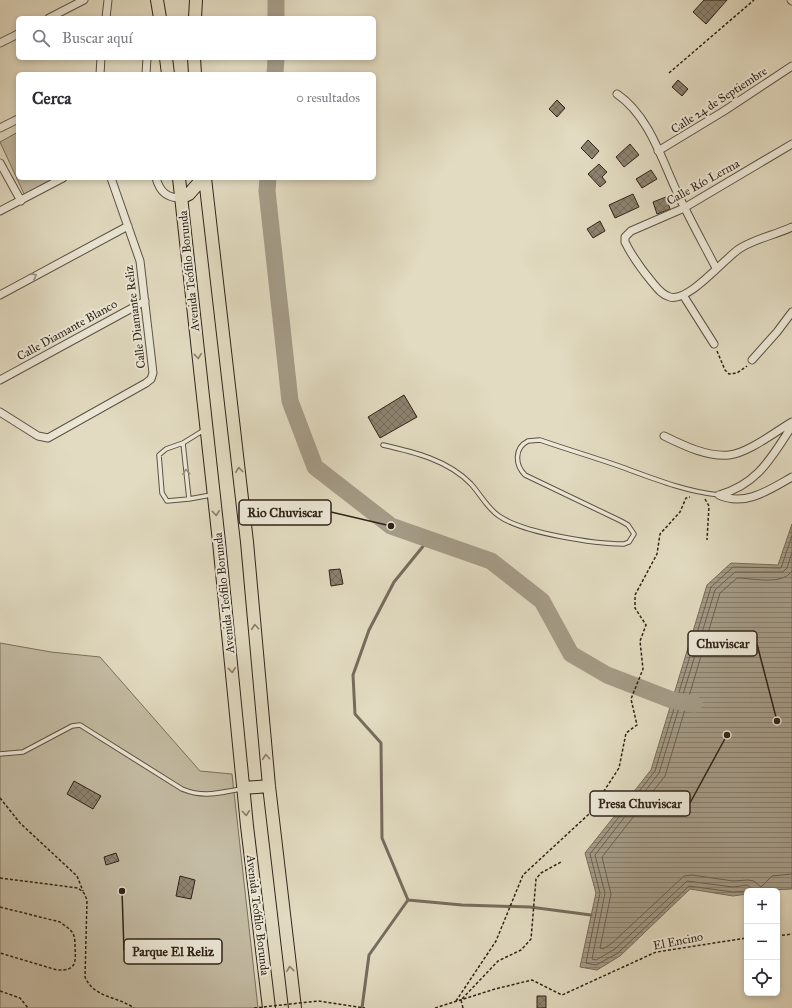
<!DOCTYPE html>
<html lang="es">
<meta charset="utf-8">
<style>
:root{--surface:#fff;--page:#f7f7f7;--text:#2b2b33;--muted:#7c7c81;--line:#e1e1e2}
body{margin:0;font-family:"IM FELL Great Primer",serif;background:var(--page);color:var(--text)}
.controls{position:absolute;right:12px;bottom:12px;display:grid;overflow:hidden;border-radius:6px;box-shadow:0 2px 6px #0003}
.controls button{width:36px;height:36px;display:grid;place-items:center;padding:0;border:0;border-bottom:1px solid var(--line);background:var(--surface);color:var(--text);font:20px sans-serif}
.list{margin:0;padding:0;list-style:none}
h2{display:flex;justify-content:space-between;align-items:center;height:52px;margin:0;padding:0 16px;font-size:17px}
h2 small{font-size:13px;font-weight:400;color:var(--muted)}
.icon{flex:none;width:22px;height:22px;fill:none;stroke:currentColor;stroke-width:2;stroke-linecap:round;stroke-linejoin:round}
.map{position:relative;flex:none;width:792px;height:1008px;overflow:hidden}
.search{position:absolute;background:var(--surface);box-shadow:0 2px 6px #0003;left:16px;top:16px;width:360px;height:44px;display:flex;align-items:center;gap:10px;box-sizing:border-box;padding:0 14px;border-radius:6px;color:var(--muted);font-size:15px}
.panel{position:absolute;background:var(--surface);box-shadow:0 2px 6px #0003;left:16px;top:72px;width:360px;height:108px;border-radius:6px}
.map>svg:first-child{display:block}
.park{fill:#c4bca4;stroke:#7a705e}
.water{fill:url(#water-rules);stroke:#766c5c}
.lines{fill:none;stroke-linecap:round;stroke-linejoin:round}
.shore{stroke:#6a6050;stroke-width:1}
.stream{stroke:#766c5c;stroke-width:3}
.river{stroke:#a59c88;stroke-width:17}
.building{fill:url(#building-cross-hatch);stroke:#302319}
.lane-casing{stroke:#5c5143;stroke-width:5.5}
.street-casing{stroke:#5c5143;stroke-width:9}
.primary-casing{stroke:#302319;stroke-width:14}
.path{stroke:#302319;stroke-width:1.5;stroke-dasharray:3 2;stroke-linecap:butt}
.lane{stroke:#ece8d7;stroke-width:3.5}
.street{stroke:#ece8d7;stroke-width:7}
.primary{stroke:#e2dbc1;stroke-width:12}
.path-bridge{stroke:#302319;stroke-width:1.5;stroke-dasharray:3 2;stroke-linecap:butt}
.oneway{stroke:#978f82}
.oneway2{stroke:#897f6d}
.labels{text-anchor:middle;stroke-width:4;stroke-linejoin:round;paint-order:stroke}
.street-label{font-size:12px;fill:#302319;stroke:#ece8d7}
.leader{fill:none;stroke:#302319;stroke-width:1.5}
.callout-dot{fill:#302319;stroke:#ece8d7;stroke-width:1.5}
.callout{fill:#ece8d7;stroke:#302319;stroke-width:1.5}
.callout-label{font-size:13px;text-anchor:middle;font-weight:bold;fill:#302319}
</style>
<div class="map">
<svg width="792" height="1008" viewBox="0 0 792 1008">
<defs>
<pattern id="water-rules" width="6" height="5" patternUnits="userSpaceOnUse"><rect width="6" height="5" fill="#a59c88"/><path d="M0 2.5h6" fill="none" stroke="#877f6e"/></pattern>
<pattern id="building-cross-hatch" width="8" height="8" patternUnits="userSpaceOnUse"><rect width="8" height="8" fill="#8d8370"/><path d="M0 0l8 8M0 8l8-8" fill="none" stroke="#746b5b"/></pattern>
</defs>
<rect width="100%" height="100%" fill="#e2dbc1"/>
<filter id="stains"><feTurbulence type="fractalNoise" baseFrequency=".005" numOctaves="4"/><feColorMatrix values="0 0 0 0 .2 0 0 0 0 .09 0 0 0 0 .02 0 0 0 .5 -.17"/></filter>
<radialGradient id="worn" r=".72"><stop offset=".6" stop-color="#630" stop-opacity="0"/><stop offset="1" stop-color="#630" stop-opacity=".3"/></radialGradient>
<path class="park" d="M18,132V178H58L25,196L0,142Z
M0,643L51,652L100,657L200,771L232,774L258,1008H0Z"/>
<path class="water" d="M792,524V889L747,891V894L733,896L690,889L620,956L597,970L580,967L596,893L585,853L651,770L707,585L731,563L778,565Z"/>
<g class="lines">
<path class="shore" d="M792,571C782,586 753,578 737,578L720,593L665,776L602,857L611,894L600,948L603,949L611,944L684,876L692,875L733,881L748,880L754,881L761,887L772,876L792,874
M748,891L733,892L689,886L618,953L596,965L586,963L600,893L590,854L655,771L711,587L733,567L781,568L792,536
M755,891L747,885L733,887L687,881L615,949L596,960L592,959L605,893L595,855L659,773L715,590L735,572H783L787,568L792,552"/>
<path class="stream" d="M429,539L394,582L369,630L353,675L355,714L381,743L382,838L408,900L462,905L530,907L591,915
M362,1008L369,955L408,900"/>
<path class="river" d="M276,0V18
M275,74L276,58
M268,178L267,191L290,401L315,467L391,526L491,561L542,601L571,654L607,675L672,700L694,704"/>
</g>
<path class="building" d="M704,0H727L706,24L693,12Z
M678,80L688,89L682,96L672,87Z
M557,100L565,108L557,117L549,109Z
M588,140L599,151L592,159L581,148Z
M630,144L639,155L624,167L616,157Z
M599,164L607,172L602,177L606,182L600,187L588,174Z
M651,170L657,179L642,188L636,179Z
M633,194L639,207L615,218L609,205Z
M666,197L670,209L657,214L653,202Z
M600,221L605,231L593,238L587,229Z
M404,395L417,417L380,438L368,417Z
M340,569L343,584L331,586L329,570Z
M74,781L101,796L93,809L67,794Z
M116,853L119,861L106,865L104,857Z
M180,876L195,880L191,899L176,896Z
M537,996H546V1008H537Z"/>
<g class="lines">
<defs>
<path id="lane" d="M204,430L183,443L189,499L211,495
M183,443L166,449L159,455L162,493L167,501L189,499
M383,445C414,452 448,460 471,484C481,495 487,508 499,516C523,533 595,544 624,544L629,542L634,534L628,525L621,521L525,475C515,465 514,448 528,441L540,440C566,449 593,457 619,466C652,478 683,491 719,495
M0,754L23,752L72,726L80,725L182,789C204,798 218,793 241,789"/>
<path id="street" d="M791,0L792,1
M49,18L84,0
M106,18L108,0
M0,43L18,34
M100,74L101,58
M146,74L147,58
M617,94C649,116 661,158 677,192C689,218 703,243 716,268
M0,128L18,119
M792,144L684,208L631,231L625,237V242C632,256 642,270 652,282C657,288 662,295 670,297C689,302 723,260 739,249C754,239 775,235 792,227
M658,151L724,111L792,66
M0,163L21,201
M156,178C160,192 167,198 181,198
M0,211L63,178
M0,295L128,226
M683,295L714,344
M752,360L777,332L792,312
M0,380L145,301
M0,412L38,436L48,438L146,383L151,379L153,373L140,261L111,178
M664,436C683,445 706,457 729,455C748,453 775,432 792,422
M719,495C758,484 771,458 792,426
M719,495C745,507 769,490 792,477"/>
<path id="primary" d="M157,0L160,18
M195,18L196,0
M166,58L168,74
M194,58L195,74
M179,178L219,542L247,826L269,1008
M205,178L247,542L269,786L295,1008
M181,198L189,194L203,178
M244,788L269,786"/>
</defs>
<use href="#lane" class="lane-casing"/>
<use href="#street" class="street-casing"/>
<use href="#primary" class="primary-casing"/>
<path class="path" d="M669,73L754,0
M717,351L725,370L729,374L737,373L747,366
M705,499L709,506L707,540
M0,798L20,823L77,876L83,891
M0,878L78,888L84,893L87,900L85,977C94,998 117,996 134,1008
M0,907L60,922C64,925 69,928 72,932C75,936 75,942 75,947C76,963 76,971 57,970L0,953
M777,936L792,934
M0,991L20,998L28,1008
M456,1001L496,941L523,875L589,814L619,768L626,733L637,725L631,699L643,669L640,641L646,625L635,608V595L657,554L660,534L680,512L686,498L690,497
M435,1008L495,989L532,980L562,995L656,952L747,938
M463,1008L461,1000L498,961L521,950L531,939L536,879L541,873L561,862"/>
<use href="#lane" class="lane"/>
<use href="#street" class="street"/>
<use href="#primary" class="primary"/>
<path class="path-bridge" d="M254,1008L318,1001L365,1008"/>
</g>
<defs><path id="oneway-chevron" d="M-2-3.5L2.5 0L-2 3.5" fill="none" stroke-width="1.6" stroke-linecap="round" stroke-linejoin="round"/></defs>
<g class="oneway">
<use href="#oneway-chevron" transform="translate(34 276) rotate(-28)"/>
<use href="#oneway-chevron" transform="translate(186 472) rotate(-96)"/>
</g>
<g class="oneway2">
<use href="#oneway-chevron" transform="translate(198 356) rotate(84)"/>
<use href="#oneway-chevron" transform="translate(239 470) rotate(-97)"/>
<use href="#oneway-chevron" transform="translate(216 513) rotate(84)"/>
<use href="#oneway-chevron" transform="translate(255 627) rotate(-95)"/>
<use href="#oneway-chevron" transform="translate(232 670) rotate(84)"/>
<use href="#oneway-chevron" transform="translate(266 757) rotate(-95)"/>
<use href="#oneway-chevron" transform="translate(246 813) rotate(86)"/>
<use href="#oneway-chevron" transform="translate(290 969) rotate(-97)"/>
</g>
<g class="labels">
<g class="street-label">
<text transform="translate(719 100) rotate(-33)" y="4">Calle 24 de Septiembre</text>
<text transform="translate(703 182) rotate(-29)" y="4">Calle Río Lerma</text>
<text transform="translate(189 271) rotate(-96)" y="4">Avenida Teófilo Borunda</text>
<text transform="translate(135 317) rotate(-97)" y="4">Calle Diamante Reliz</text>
<text transform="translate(67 330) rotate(-29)" y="4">Calle Diamante Blanco</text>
<text transform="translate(224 593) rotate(-96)" y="4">Avenida Teófilo Borunda</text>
<text transform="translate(258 915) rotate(83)" y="4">Avenida Teófilo Borunda</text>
<text transform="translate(678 941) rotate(-11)" y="4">El Encino</text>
</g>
</g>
<path class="leader" d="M391 526L331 512M777 721L757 644M727 735L690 803M122 891L124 951"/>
<g class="callout-dot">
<circle cx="391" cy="526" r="4"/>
<circle cx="777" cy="721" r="4"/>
<circle cx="727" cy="735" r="4"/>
<circle cx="122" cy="891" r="4"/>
</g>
<g class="callout">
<rect x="239" y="500" width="92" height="25" rx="4"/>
<rect x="688" y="631" width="69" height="25" rx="4"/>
<rect x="590" y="791" width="100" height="25" rx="4"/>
<rect x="124" y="939" width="98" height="25" rx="4"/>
</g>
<g class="callout-label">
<text x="285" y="517">Rio Chuviscar</text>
<text x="723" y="648">Chuviscar</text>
<text x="640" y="808">Presa Chuviscar</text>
<text x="173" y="956">Parque El Reliz</text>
</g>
<rect width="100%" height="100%" filter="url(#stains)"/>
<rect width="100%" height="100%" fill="url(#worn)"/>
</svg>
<div class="controls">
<button>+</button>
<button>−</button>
<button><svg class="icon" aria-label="locate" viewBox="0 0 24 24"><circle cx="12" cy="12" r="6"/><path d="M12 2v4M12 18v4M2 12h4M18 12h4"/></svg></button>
</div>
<div class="search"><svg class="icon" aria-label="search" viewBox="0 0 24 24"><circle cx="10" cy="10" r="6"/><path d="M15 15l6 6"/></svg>Buscar aquí</div>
<section class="panel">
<h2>Cerca<small>0 resultados</small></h2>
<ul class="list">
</ul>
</section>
</div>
